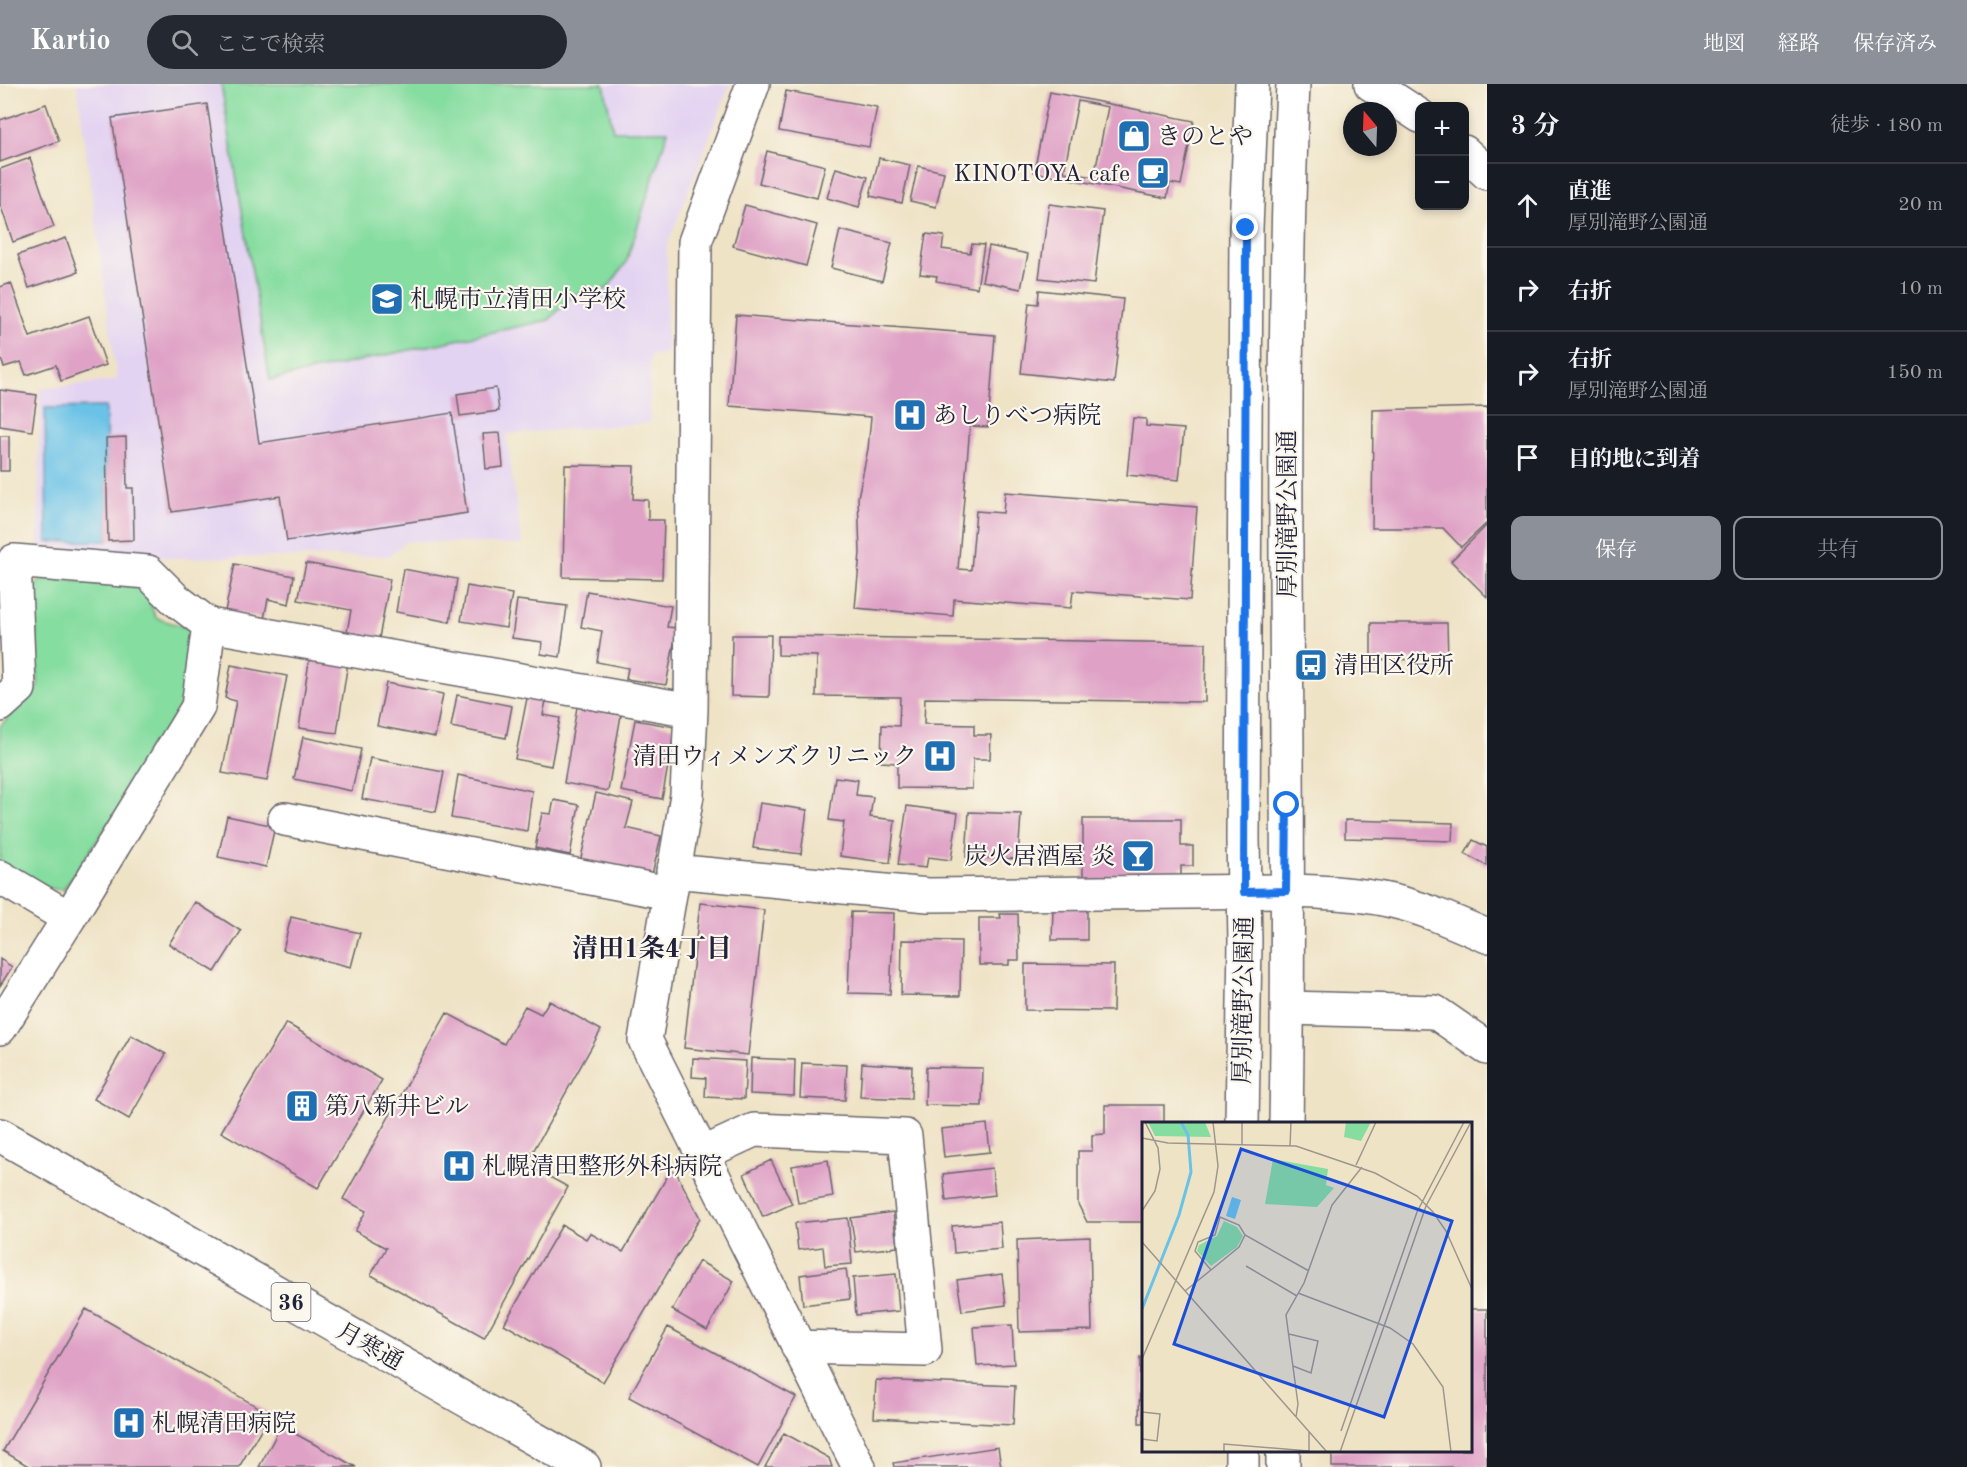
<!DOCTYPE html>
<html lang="ja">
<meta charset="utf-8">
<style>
:root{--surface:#171b24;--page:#242831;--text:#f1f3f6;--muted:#9ea1a6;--line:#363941;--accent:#8c9099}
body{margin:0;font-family:"Old Standard TT","Noto Serif JP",serif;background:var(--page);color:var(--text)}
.controls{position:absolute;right:18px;top:18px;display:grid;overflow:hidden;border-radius:12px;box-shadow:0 3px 9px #0003}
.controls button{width:54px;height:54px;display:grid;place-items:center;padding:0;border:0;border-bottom:2px solid var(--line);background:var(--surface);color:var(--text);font:30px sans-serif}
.compass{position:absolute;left:1343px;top:18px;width:54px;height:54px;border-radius:50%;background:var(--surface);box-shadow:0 3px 9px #0003;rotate:341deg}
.stop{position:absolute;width:18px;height:18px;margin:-14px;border:4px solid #1a73e8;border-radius:50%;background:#fff}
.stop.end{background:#1a73e8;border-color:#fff;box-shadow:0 2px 6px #0008}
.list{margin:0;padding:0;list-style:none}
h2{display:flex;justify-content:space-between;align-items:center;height:78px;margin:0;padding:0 24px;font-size:26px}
h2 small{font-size:20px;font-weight:400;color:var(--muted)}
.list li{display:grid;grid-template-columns:39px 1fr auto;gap:18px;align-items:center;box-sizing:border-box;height:84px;padding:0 24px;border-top:2px solid var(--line)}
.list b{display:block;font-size:22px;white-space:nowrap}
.list p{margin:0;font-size:20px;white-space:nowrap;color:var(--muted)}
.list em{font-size:20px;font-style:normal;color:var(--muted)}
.actions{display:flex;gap:12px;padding:18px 24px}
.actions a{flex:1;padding:14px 0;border:2px solid var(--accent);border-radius:12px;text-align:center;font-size:21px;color:var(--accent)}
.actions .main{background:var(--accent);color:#fff}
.icon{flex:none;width:33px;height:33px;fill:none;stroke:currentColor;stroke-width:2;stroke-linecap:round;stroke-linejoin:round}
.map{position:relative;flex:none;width:1487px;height:1383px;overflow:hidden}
header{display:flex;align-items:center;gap:36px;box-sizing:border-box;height:84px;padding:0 30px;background:var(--accent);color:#fff}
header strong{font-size:28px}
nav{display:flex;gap:33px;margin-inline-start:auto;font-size:21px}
.search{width:420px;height:54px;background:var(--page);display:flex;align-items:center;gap:15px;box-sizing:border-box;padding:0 21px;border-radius:33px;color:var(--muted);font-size:22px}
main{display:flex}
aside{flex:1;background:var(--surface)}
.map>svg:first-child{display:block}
.built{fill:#e3d3f2}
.green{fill:#86dda0;stroke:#54806e;stroke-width:1.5}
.water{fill:#6ac2e7;stroke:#467291;stroke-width:1.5}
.building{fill:#dfa2c6;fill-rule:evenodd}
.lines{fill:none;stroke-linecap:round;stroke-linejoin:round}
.minor-casing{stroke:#6a666c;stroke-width:36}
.major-casing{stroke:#6a666c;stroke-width:36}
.highway-casing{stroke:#6a666c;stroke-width:36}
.minor{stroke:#fff;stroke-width:33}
.major{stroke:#fff;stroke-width:33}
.highway{stroke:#fff;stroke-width:33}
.route{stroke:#1a73e8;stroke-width:8}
.labels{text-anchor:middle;stroke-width:4.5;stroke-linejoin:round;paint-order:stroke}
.shield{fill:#fbf7ec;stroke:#636270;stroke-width:1.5}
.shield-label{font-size:22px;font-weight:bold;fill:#22223b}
.poi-label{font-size:24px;fill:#22223b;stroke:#fbf7ec;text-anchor:start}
.street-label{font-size:24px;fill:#22223b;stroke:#fbf7ec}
.neighbourhood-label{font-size:26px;font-weight:bold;fill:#22223b;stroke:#fbf7ec}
.inset-river{fill:none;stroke:#6ac2e7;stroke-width:3}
.inset-road{fill:none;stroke:#9d968e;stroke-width:1.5}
.view{fill:#1d4ed8;fill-opacity:0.15;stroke:#1d4ed8;stroke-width:3}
.inset-edge{fill:none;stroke:#22223b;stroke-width:3}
</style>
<header>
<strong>Kartio</strong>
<div class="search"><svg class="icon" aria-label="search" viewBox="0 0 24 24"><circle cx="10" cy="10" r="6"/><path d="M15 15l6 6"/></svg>ここで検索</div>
<nav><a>地図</a><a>経路</a><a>保存済み</a></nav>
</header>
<main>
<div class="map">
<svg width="1487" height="1383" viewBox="0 0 1487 1383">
<rect width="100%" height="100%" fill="#fbf7ec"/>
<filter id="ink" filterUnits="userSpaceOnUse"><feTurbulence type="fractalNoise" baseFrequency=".0167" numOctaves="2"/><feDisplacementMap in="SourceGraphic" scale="12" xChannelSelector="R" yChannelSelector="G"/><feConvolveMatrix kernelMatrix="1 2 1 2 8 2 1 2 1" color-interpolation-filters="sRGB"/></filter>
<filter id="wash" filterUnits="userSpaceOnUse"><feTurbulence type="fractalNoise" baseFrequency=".008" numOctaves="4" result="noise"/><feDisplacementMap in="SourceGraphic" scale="24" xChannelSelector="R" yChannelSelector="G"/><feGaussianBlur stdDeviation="1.35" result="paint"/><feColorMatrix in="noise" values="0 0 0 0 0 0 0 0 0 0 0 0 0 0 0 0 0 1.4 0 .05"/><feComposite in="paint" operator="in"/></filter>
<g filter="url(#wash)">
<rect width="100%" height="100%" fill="#efe3c6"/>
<path class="built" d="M77,0H730L667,162V269L650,272V339L506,350L522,461L406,457L389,472L177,474L38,462L40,305L117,296Z"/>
<path class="green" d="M221,0H604L613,47H668L626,179L607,205L573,211L549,236L270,296Z
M44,494L143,503L156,534L198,547L186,628L63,806L47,804L0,778V642L38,603L35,502Z"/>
<path class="water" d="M106,323L108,457L47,458L45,324Z"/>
<g id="blocks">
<path class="building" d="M786,7L877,23L869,63L779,47Z
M1050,8L1194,37L1181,101L1170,99L1167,114L1034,88ZM1078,17L1108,23L1094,93L1064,88Z
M46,20L59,57L0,78V36Z
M207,20L259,359L452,329L467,429L287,457L280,412L172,428L112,34Z
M767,67L825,82L817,114L759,99Z
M30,74L54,143L13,158L0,120V85Z
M879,74L910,81L902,119L870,112Z
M918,82L944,88L936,123L910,117Z
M836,84L868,93L859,123L827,114Z
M1049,120L1103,127L1094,200L1039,194Z
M745,121L817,141L806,182L733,162Z
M840,146L892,159L882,197L831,184Z
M926,150L944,152L942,165L970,169L972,160L984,161L977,204L936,197L937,192L920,190Z
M66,154L78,188L29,204L18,171Z
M989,162L1028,170L1021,205L982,197Z
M11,199L30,253L89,232L106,281L61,297L56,281L26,291L21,278L4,283L0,273V203Z
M1039,206L1123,215L1114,299L1021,289L1029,219L1038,220Z
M736,231L995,251L988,343L970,342L958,485L971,486L976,427L1003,429L1005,408L1197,423L1190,516L1073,507L1071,524L954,515L953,532L855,524L860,469L858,413L868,365L871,333L729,322Z
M496,304L499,327L460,332L457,310Z
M0,306L37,311L32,347L0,342Z
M1487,323V439L1461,463L1443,444H1372L1373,326Z
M1133,334L1146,335V342L1184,345L1179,396L1127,391Z
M500,349L503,383L486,385L483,350Z
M0,352H9V387H0Z
M126,353L127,404H133L134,456L108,457L106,354Z
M565,381L634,382L633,415L648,416V436H664L662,495L563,493Z
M1487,441V513L1451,477Z
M306,479L390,495L379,554L347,548L351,526L298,516Z
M235,480L294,492L289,520L268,515L264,535L225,527Z
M403,485L457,495L450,538L396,528Z
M467,502L512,510L506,544L461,537Z
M587,507L671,522L667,543L677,544L666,601L626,595L628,584L597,578L602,547L581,543Z
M517,516L567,522L560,573L541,570L542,558L512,554Z
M1371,539H1447L1448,575L1371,576Z
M732,551H771L769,613L731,612Z
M778,552L1206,559L1205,618L925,614L924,640L974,641V651H991L990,675H973L972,705L897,704V679L881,678L882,641L899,642L900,613L816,612L817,572L778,571Z
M310,571L348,578L337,649L299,644Z
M231,581L287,592L267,697L222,689L236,617L225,614Z
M386,599L443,610L435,653L377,642Z
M457,611L512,622L506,654L451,643Z
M527,614L546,617L543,631L560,634L551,682L515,675Z
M577,623L621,631L608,707L564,699Z
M635,636L675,643L662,715L621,707Z
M303,653L361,665L352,707L294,695Z
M370,674L444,688L436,728L362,715Z
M458,691L532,707L527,747L451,734Z
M835,693L858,696L856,711L873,713L870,733L895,736L890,779L840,772L844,738L829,736Z
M596,709L633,718L626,744L661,752L651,795L580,778Z
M554,716L579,721L570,771L535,764L542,729L551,730Z
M760,719L807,726L801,770L753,764Z
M907,722L958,729L951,776L928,773L926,784L898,781Z
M969,728L1021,730L1018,775L966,773Z
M227,732L275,742L266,783L218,773Z
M1083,735H1181V762H1193V782H1181V799H1083Z
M1345,736L1453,739L1452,757L1345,754Z
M1473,756L1487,763V782L1465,770Z
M195,818L241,847L215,888L169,860Z
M700,819L764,826L748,971L684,964Z
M1053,823H1087V856H1052Z
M851,828L894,829L890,910L848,909Z
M1000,830H1018L1019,876H1009V881H979V834H1001Z
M291,833L360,849L351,883L283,866Z
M902,856L961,857L960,912L901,911Z
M0,875L12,883L0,902Z
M1025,880L1114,881L1113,927L1025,926Z
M549,917L601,946L526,1080L568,1103L484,1254L371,1191L386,1164L355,1147L366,1127L343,1115L447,929L504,960L525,922L541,930Z
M286,939L382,996L318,1104L221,1048Z
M131,951L166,970L129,1035L94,1015Z
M693,974L746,977L744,1015L705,1013L706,994L692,993Z
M751,974L795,976L794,1012L750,1010Z
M802,979L847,981L845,1016L800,1014Z
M862,979L912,982L911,1015L860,1013Z
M926,983L983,984L982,1022L925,1021Z
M1105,1021H1164V1040H1144V1138H1087L1078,1120V1067H1092V1051L1105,1050Z
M987,1040L990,1068L944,1073L941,1045Z
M771,1076L792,1120L763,1133L744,1090Z
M828,1076L833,1113L798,1119L792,1082Z
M992,1084L995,1111L946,1117L943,1090Z
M671,1086L677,1090L700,1134L603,1298L504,1240L562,1141L586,1155L590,1149L623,1168Z
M893,1128L897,1163L856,1168L851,1134Z
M848,1134L852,1180L825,1182L823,1163L798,1166L795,1139Z
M1000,1138L1002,1165L954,1169L952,1142Z
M1090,1153L1092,1246L1019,1248L1017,1156Z
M699,1177L734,1197L707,1246L672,1226Z
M846,1185L850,1215L803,1221L800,1191Z
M896,1190L899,1227L856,1231L853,1194Z
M1002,1190L1006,1221L962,1227L957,1196Z
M86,1225L270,1330L239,1383H30L3,1367Z
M1470,1225H1487V1383H1332V1366H1470Z
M1012,1241L1014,1280L977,1282L974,1243Z
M668,1243L796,1313L758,1383L629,1313Z
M1140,1274H1144V1339H1139Z
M876,1296L1015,1302L1013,1341L874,1334Z
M281,1342L356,1383H259Z
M784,1349L829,1374L832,1383H765Z
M998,1363L1001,1383H894L893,1379Z"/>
</g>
</g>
<g filter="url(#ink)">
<use href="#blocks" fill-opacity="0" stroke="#6a666c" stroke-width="1.5"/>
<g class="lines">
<defs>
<path id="minor" d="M753,0L695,158L691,626L687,711L645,956L859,1383
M1371,0L1420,32
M1464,68L1487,89
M0,621L19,604L14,477L148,488L175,515L209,541L691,626
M285,735L669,809
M673,787L928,811L1286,807C1321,808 1358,809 1392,817C1424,824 1456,839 1487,852
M0,793L69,834L0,944
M69,834L198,623L209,541
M1288,924L1435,928L1487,964
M702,1070L754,1046L905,1052L925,1266L798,1263"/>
<path id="major" d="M1242,1040L1245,857L1243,755L1246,144L1252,0
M1286,1040C1292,693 1278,346 1293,0
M1242,1366V1383
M1283,1383V1366"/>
<path id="highway" d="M0,1051L584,1383"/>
</defs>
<use href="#minor" class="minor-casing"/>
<use href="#major" class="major-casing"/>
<use href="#highway" class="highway-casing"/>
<use href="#minor" class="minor"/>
<use href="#major" class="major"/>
<use href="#highway" class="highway"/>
</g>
</g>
<g class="lines" filter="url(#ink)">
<path class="route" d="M1246,144L1244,808L1286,807L1287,721"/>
</g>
<defs>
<symbol id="shop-square" viewBox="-11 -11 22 22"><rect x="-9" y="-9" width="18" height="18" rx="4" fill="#1f6fb2" stroke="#fbf7ec"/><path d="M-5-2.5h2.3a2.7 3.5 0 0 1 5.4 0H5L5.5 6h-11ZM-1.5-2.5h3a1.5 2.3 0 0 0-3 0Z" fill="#fff"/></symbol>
<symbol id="cafe-square" viewBox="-11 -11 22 22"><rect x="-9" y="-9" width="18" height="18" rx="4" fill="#1f6fb2" stroke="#fbf7ec"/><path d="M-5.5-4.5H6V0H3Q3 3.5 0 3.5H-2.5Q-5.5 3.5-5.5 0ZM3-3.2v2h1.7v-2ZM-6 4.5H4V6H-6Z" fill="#fff"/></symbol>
<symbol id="school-square" viewBox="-11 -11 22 22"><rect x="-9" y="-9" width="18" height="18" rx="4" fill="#1f6fb2" stroke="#fbf7ec"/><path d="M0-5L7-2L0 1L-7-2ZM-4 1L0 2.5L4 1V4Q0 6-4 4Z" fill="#fff"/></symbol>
<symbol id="hospital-square" viewBox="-11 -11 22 22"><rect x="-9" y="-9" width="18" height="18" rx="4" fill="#1f6fb2" stroke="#fbf7ec"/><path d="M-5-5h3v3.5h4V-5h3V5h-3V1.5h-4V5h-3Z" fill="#fff"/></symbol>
<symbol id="bus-square" viewBox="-11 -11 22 22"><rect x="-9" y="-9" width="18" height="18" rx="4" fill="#1f6fb2" stroke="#fbf7ec"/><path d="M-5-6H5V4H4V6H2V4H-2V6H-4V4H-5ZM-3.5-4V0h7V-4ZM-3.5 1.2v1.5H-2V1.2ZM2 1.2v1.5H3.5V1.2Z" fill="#fff"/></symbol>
<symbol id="bar-square" viewBox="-11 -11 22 22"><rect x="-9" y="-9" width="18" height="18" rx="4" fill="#1f6fb2" stroke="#fbf7ec"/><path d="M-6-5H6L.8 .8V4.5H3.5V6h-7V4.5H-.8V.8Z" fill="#fff"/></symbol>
<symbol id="building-square" viewBox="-11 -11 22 22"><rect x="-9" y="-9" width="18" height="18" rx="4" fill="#1f6fb2" stroke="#fbf7ec"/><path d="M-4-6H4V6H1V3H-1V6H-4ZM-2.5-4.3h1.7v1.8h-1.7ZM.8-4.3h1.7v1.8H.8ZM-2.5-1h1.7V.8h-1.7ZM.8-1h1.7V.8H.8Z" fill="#fff"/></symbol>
</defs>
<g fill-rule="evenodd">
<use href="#shop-square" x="1115" y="33" width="38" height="38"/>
<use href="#cafe-square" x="1134" y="70" width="38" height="38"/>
<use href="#school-square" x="368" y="196" width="38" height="38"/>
<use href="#hospital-square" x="891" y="312" width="38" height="38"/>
<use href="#bus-square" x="1292" y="562" width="38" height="38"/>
<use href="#hospital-square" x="921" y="653" width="38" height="38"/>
<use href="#bar-square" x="1119" y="753" width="38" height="38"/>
<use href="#building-square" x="283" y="1003" width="38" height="38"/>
<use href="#hospital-square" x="440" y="1063" width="38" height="38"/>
<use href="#hospital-square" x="110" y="1320" width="38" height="38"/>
</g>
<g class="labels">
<rect class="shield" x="271.5" y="1199" width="39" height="38" rx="4.5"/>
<g class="shield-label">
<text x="291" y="1226">36</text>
</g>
<g class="poi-label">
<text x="1157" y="60">きのとや</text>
<text x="1130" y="97" text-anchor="end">KINOTOYA cafe</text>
<text x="410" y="223">札幌市立清田小学校</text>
<text x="933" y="339">あしりべつ病院</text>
<text x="1334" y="589">清田区役所</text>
<text x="917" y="680" text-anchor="end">清田ウィメンズクリニック</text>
<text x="1115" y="780" text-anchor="end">炭火居酒屋 炎</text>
<text x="325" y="1030">第八新井ビル</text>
<text x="482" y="1090">札幌清田整形外科病院</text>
<text x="152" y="1347">札幌清田病院</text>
</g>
<g class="street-label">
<text transform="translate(1287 430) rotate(-90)" y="8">厚別滝野公園通</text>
<text transform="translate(1243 916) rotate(-89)" y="8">厚別滝野公園通</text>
<text transform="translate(370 1262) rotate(29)" y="8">月寒通</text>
</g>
<g class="neighbourhood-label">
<text x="652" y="873">清田1条4丁目</text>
</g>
</g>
<g transform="translate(1142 1038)">
<rect width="330" height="330" fill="#efe3c6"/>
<path d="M6,0H63L69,15L13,14ZM204,0H229L219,19L202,15ZM131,37L186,47L184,63L192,66L175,85L123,82ZM82,99L95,105L101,114L95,125L69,144L55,129L57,123L75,114Z" fill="#86dda0"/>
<path d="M90,75L99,78L93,97L84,94Z" fill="#6ac2e7"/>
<path class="inset-river" d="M0,187L37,93L49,50L46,13L39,0"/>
<path class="inset-road" d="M0,16L26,21L154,24L233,51L275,74L291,90L304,109L330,167M100,23V0M148,24L149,0M214,43L234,0M0,89L13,69L18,47L16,26L3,0M0,120L185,330M104,144L155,174M69,148L97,125L103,113M43,169L69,148L53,129L56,120L73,113L78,95L97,103L103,113L167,149M156,171L248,206L271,222L301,265L309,330M147,212L176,219L169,251L151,244M0,237L72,70L76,44L71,0M0,290L18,292L15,319L0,317M154,295L156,282L144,193L162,161L190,83L220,45M199,309L275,90L322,0M82,330V322L167,329M167,330V310M198,330L284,84L329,0"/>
<path class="view" d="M99,27L310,99L242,295L32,222Z"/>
<rect width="330" height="330" class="inset-edge"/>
</g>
</svg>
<div class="controls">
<button>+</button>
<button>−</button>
</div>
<svg class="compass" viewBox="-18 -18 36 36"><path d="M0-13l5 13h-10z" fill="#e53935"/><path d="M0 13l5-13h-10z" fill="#9ea1a6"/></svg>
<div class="stop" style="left:1287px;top:721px"></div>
<div class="stop end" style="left:1246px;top:144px"></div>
</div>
<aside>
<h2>3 分<small>徒歩 · 180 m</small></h2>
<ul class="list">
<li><svg class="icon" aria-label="ahead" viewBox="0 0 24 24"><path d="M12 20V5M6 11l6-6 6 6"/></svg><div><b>直進</b><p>厚別滝野公園通</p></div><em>20 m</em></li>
<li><svg class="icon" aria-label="right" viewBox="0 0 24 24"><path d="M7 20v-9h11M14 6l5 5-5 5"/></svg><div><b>右折</b></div><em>10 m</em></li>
<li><svg class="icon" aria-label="right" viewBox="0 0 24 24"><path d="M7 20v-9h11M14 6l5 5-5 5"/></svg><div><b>右折</b><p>厚別滝野公園通</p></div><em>150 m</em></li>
<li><svg class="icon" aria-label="arrive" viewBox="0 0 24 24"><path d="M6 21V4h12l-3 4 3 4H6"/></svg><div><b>目的地に到着</b></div></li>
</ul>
<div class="actions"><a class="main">保存</a><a>共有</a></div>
</aside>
</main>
